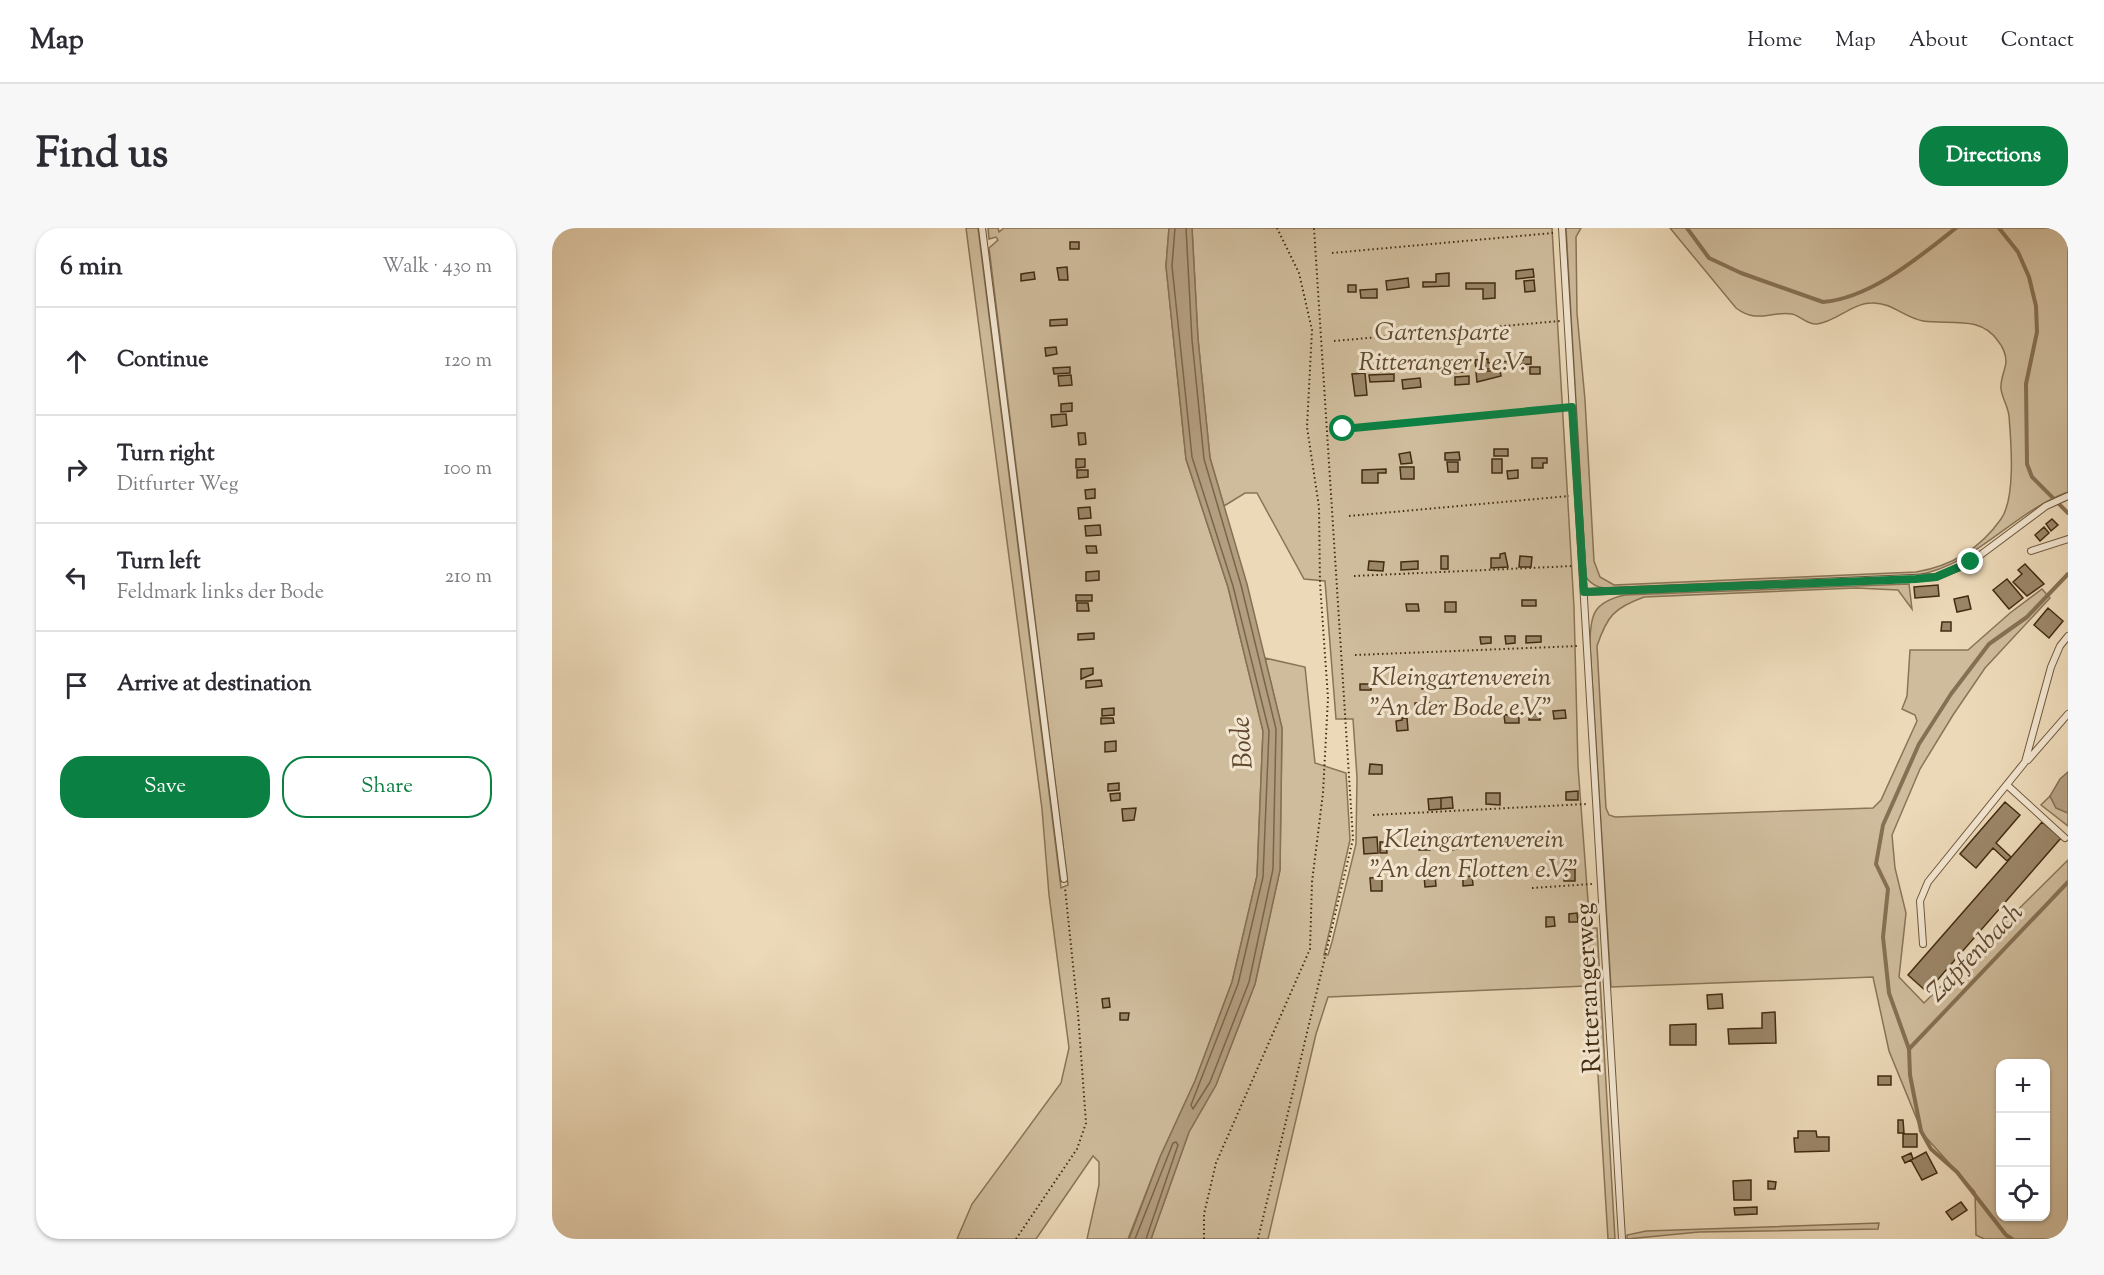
<!DOCTYPE html>
<meta charset="utf-8">
<style>
:root{--surface:#fff;--page:#f7f7f7;--text:#2b2b33;--muted:#7c7c81;--line:#e1e1e2;--accent:#0b8043}
body{margin:0;font-family:"Sorts Mill Goudy",serif;background:var(--page);color:var(--text)}
.controls{position:absolute;right:18px;bottom:18px;display:grid;overflow:hidden;border-radius:12px;box-shadow:0 2px 4px #0004}
.controls button{width:54px;height:54px;display:grid;place-items:center;padding:0;border:0;border-bottom:2px solid var(--line);background:var(--surface);color:var(--text);font:30px sans-serif}
.stop{position:absolute;width:18px;height:18px;margin:-14px;border:4px solid #0b8043;border-radius:50%;background:#fff}
.stop.end{background:#0b8043;border-color:#fff;box-shadow:0 2px 6px #0008}
.list{margin:0;padding:0;list-style:none}
h2{display:flex;justify-content:space-between;align-items:center;height:78px;margin:0;padding:0 24px;font-size:26px}
h2 small{font-size:20px;font-weight:400;color:var(--muted)}
.list li{display:grid;grid-template-columns:39px 1fr auto;gap:18px;align-items:center;box-sizing:border-box;height:108px;padding:0 24px;border-top:2px solid var(--line)}
.list b{display:block;font-size:22px;white-space:nowrap}
.list p{margin:0;font-size:20px;white-space:nowrap;color:var(--muted)}
.list em{font-size:20px;font-style:normal;color:var(--muted)}
.actions{display:flex;gap:12px;padding:18px 24px}
.actions a{flex:1;padding:14px 0;border:2px solid var(--accent);border-radius:24px;text-align:center;font-size:21px;color:var(--accent)}
.actions .main{background:var(--accent);color:#fff}
.icon{flex:none;width:33px;height:33px;fill:none;stroke:currentColor;stroke-width:2;stroke-linecap:round;stroke-linejoin:round}
.map{position:relative;flex:none;width:1516px;height:1011px;overflow:hidden;border-radius:24px}
header{display:flex;align-items:center;gap:36px;box-sizing:border-box;height:84px;padding:0 30px;background:var(--surface);border-bottom:2px solid var(--line)}
header strong{font-size:28px}
nav{display:flex;gap:33px;margin-inline-start:auto;font-size:21px}
.intro{display:flex;align-items:center;justify-content:space-between;box-sizing:border-box;height:144px;padding:0 36px}
h1{margin:0;font-size:42px}
.button{padding:15px 27px;border-radius:24px;background:var(--accent);color:#fff;font-size:21px;font-weight:700}
main{display:flex;gap:36px;padding:0 36px}
aside{flex:1;background:var(--surface);border-radius:24px;box-shadow:0 2px 4px #0004}
.map>svg:first-child{display:block}
.green{fill:#cfbc9c;stroke:#897457;stroke-width:1.5;fill-rule:evenodd}
.water{fill:#b39e80;stroke:#867054;stroke-width:1.5}
.lines{fill:none;stroke-linecap:round;stroke-linejoin:round}
.shore{stroke:#7b6549;stroke-width:1.5}
.stream{stroke:#867054;stroke-width:4}
.building{fill:#9b8668;stroke:#432c12;stroke-width:1.5}
.service-casing{stroke:#6d573c;stroke-width:8}
.path{stroke:#432c12;stroke-width:2;stroke-dasharray:1.5 3;stroke-linecap:butt}
.service{stroke:#f3e6d1;stroke-width:6}
.route{stroke:#0b8043;stroke-width:8}
.labels{text-anchor:middle;stroke-width:6;stroke-linejoin:round;paint-order:stroke}
.park-label{font-size:26px;font-style:italic;fill:#5f492e;stroke:#f3e6d1}
.street-label{font-size:26px;fill:#432c12;stroke:#f3e6d1}
.water-label{font-size:27px;font-style:italic;fill:#5f482e;stroke:#f3e6d1}
</style>
<header>
<strong>Map</strong>
<nav><a>Home</a><a>Map</a><a>About</a><a>Contact</a></nav>
</header>
<div class="intro"><h1>Find us</h1><a class="button">Directions</a></div>
<main>
<aside>
<h2>6 min<small>Walk · 430 m</small></h2>
<ul class="list">
<li><svg class="icon" aria-label="ahead" viewBox="0 0 24 24"><path d="M12 20V5M6 11l6-6 6 6"/></svg><div><b>Continue</b></div><em>120 m</em></li>
<li><svg class="icon" aria-label="right" viewBox="0 0 24 24"><path d="M7 20v-9h11M14 6l5 5-5 5"/></svg><div><b>Turn right</b><p>Ditfurter Weg</p></div><em>100 m</em></li>
<li><svg class="icon" aria-label="left" viewBox="0 0 24 24"><path d="M17 20v-9H6M10 6l-5 5 5 5"/></svg><div><b>Turn left</b><p>Feldmark links der Bode</p></div><em>210 m</em></li>
<li><svg class="icon" aria-label="arrive" viewBox="0 0 24 24"><path d="M6 21V4h12l-3 4 3 4H6"/></svg><div><b>Arrive at destination</b></div></li>
</ul>
<div class="actions"><a class="main">Save</a><a>Share</a></div>
</aside>
<div class="map">
<svg width="1516" height="1011" viewBox="0 0 1516 1011">
<rect width="100%" height="100%" fill="#ecd9b8"/>
<filter id="stains"><feTurbulence type="fractalNoise" baseFrequency=".00333" numOctaves="4"/><feColorMatrix values="0 0 0 0 .2 0 0 0 0 .09 0 0 0 0 .02 0 0 0 .5 -.17"/></filter>
<radialGradient id="worn" r=".72"><stop offset=".6" stop-color="#630" stop-opacity="0"/><stop offset="1" stop-color="#630" stop-opacity=".3"/></radialGradient>
<path class="green" d="M414,0H426L509,660L516,657L437,20L446,12L444,9L437,11L436,0H446L447,4L452,0H617L614,38L634,231L676,359L711,503L705,648L680,754L643,853L608,929L576,1011H535L547,957V934L541,928L484,1011H405L420,976L509,855L517,820L497,667L490,581Z
M640,0H1000L1022,379L1026,538L1038,700H1045L1063,1011H1056L1041,765L1034,758L776,769L764,806L716,1011H599L637,904L664,857L703,756L728,642L730,500L713,430L753,439L763,535L794,545L798,612L772,727H776L780,714L804,616L805,549L801,491H784L773,353L752,351L705,265H693L672,278L658,230L646,111Z
M1014,0H1029L1024,9L1025,85L1033,172L1042,333L1048,349L1062,357L1364,344C1400,338 1428,321 1449,291C1464,270 1459,213 1457,188C1456,178 1450,170 1449,161C1448,152 1453,143 1454,134C1454,127 1451,119 1446,113C1428,87 1398,97 1371,93C1353,90 1339,74 1320,75C1300,75 1284,94 1265,96C1255,97 1249,88 1240,86C1218,83 1205,96 1184,80L1118,0H1516V264C1461,284 1424,337 1365,347L1061,361C1049,360 1041,359 1034,349Z
M1357,356L1360,381L1346,362L1304,360L1092,369C1062,380 1055,388 1045,418L1054,580L1057,587L1063,589L1321,580L1329,572L1365,493L1363,487L1350,481L1355,468L1358,422H1416L1458,385L1490,361L1498,370L1433,440L1401,487L1368,541L1340,607L1343,640L1354,685L1347,749L1372,775L1516,632V1011H1432L1424,1007L1423,964L1371,906L1337,823L1321,749L1059,759L1038,417C1038,387 1041,374 1073,367ZM1448,836H1494V988H1448Z
M1498,568L1504,580L1516,585V598L1489,577Z
M1327,995L1326,1001L1147,1004L1075,1011V1007L1094,1003Z"/>
<path class="water" d="M617,0H640L646,111L658,230L695,356L730,500L728,642L703,756L664,857L637,904L599,1011H577L608,929L643,853L680,754L705,648L711,503L676,359L634,231L614,38Z
M1516,544V585L1504,580L1498,568L1508,551Z"/>
<g class="lines">
<path class="shore" d="M623,0L620,38L640,229L681,358L717,503L711,649L686,756L639,877L641,881L658,854L697,754L721,641L724,501L689,357L652,231L640,112L634,0
M583,1011L621,915L624,914L626,917L594,1011"/>
<path class="stream" d="M1135,0L1157,30L1189,45L1271,74C1319,70 1367,29 1404,0
M1447,0L1466,24L1477,49L1484,78L1485,104L1474,156L1475,236L1480,249L1516,285
M1357,821L1516,654
M1460,1011L1454,1007L1405,944L1379,921L1369,903L1358,847L1357,821L1337,765L1331,709L1336,661L1324,636L1331,597L1367,516L1399,466L1437,416L1475,389L1516,346"/>
</g>
<path class="building" d="M518,14H527V21H518Z
M515,39L516,52H507L505,40Z
M981,41L982,49L964,51V43Z
M482,44L483,51L469,53V46Z
M897,45V58L871,59V54H884V46Z
M856,50L857,59L835,62L834,53Z
M982,52L983,63L973,64L972,53Z
M914,55H943V70L931,71V61H914Z
M796,57H804V64H796Z
M825,61V70H809L808,62Z
M515,91V97L498,98V92Z
M504,119L505,126L494,128L493,120Z
M971,129H979V136L963,137L962,132H971Z
M936,131V135L958,133V139L924,142L923,132Z
M913,133V144L895,145L894,134Z
M518,139V145L502,146L501,140Z
M978,139H988V146H978Z
M948,142L949,148L925,154L924,144Z
M813,145L815,167L803,168L800,146Z
M842,146V153L818,154L817,147Z
M519,147L520,157L507,158L506,148Z
M917,148V156L903,157V149Z
M868,150L869,159L851,161L850,152Z
M520,175V183L509,184V176Z
M514,186L515,197L500,199L499,187Z
M526,205H533L534,216L527,217Z
M942,221H956V228H942Z
M858,224L860,235L849,236L847,226Z
M907,224L908,232H893V225Z
M980,230H995V235H991V240H980Z
M524,231H533V239L524,240Z
M940,231H950V245H940Z
M895,234H906V244H896Z
M848,239H862V251H849Z
M834,241V245H826V255H810V242Z
M525,242H536V249L525,250Z
M966,242V250L956,251L955,243Z
M543,261V270L534,271L533,262Z
M538,279L539,290L527,291L526,280Z
M1500,291L1506,297L1499,303L1494,296Z
M548,297L549,307L534,308L533,298Z
M1492,299L1497,305L1488,313L1483,307Z
M534,318H544L545,325H535Z
M953,325L956,339L939,340V330H948V326Z
M889,328H896V341H889Z
M968,328L980,329L979,339H967Z
M817,333L832,334L831,343L816,342Z
M866,333V341L849,342V334Z
M1473,336L1492,356L1475,368L1461,354L1470,346L1466,342Z
M547,343V352L534,353V344Z
M1455,351L1471,370L1457,381L1441,362Z
M1386,357L1387,368L1363,370L1362,359Z
M524,367H540V373H524Z
M1416,368L1419,381L1405,384L1402,371Z
M970,372H984V378H970Z
M893,374H904V384H893Z
M525,375H536L537,383H525Z
M854,376H866L867,383H855Z
M1496,380L1511,393L1497,410L1482,397Z
M1390,394H1399V403H1389Z
M542,405V411L526,412V406Z
M953,408H963V415L954,416Z
M974,408H989V414L974,415Z
M928,409H939V415L929,416Z
M541,440V446L529,451V441Z
M870,446H878V460L870,461Z
M888,451H899V460H888Z
M549,452L550,458L534,460V453Z
M808,456H819V462H808Z
M892,474V484L863,485V475Z
M562,480V487L550,488V481Z
M1013,482L1014,490L1002,491L1001,483Z
M967,486V495H953L952,487Z
M977,486H988V492H977Z
M549,490H561L562,495L549,496Z
M850,490H855L856,502L845,503L844,493L850,492Z
M564,513V523L553,524V514Z
M818,536L830,537V546H817Z
M567,555V562L556,563V556Z
M1026,563V572H1014V564Z
M568,565V572L559,573L558,566Z
M934,565H948V577L934,576Z
M900,569L901,580L889,581V570Z
M889,570V581L877,582L876,571Z
M1453,574L1468,587L1444,615L1459,629L1455,633L1441,620L1424,640L1408,626Z
M584,580L582,592L571,593L570,581Z
M1490,594L1509,610L1375,764L1356,747Z
M989,607H1003V615H989Z
M825,609L826,625L812,626L811,610Z
M933,612H946V618H933Z
M911,613L912,620L900,622L899,614Z
M828,614H834L835,625H828Z
M867,615H878V622H867Z
M1012,641H1023V653H1012Z
M883,646L884,658L873,659L872,647Z
M920,648L921,657L911,658V649Z
M830,649V663H819L818,650Z
M1025,685L1026,694H1017V686Z
M994,689H1002L1003,698L994,699Z
M1170,766L1171,780L1156,781L1155,767Z
M557,770L558,779L551,780L550,771Z
M1223,784L1224,815L1177,816L1176,801L1210,800V785Z
M568,785H577L576,792H568Z
M1144,796V817H1118V797Z
M1326,848H1339V857H1326Z
M1346,892H1351L1352,905H1346Z
M1246,903H1264L1265,909H1277V923L1243,924L1242,910H1246Z
M1351,906H1365V919H1351Z
M1374,924L1385,945L1370,952L1359,932Z
M1359,925L1361,931L1353,935L1350,929Z
M1199,952V972H1182L1181,953Z
M1216,953L1224,954L1223,961H1216Z
M1409,974L1415,982L1400,992L1394,984Z
M1205,979V986L1183,987L1182,980Z"/>
<g class="lines">
<defs>
<path id="service" d="M430,0L512,651
M1010,0L1070,1011
M1479,323L1516,311
M1032,364L1384,349L1419,334L1494,278L1516,268
M1476,532L1516,486
M1455,557L1513,610
M1371,716L1368,673L1376,654L1473,534L1499,439L1508,418L1516,408"/>
</defs>
<use href="#service" class="service-casing"/>
<path class="path" d="M780,25L1001,5
M782,113L1008,93
M791,201L1011,180
M797,288L1017,268
M802,348L1021,338
M803,427L1026,418
M821,587L1035,576
M980,660L1040,656
M464,1011L525,921L534,895L526,785L513,660
M652,1011V986L664,935L758,721L760,654L771,565L776,470L768,355L767,279L755,199L760,102L747,45L725,0
M706,1011L801,611L762,0"/>
<use href="#service" class="service"/>
</g>
<g class="lines">
<path class="route" d="M791,201L1020,179L1032,364L1364,351L1384,349L1419,334"/>
</g>
<g class="labels">
<g class="park-label">
<text x="890" y="112">Gartensparte<tspan x="890" dy="30">Ritteranger I e.V.</tspan></text>
<text x="909" y="457">Kleingartenverein<tspan x="909" dy="30">"An der Bode e.V."</tspan></text>
<text x="922" y="619">Kleingartenverein<tspan x="922" dy="30">"An den Flotten e.V."</tspan></text>
</g>
<g class="street-label">
<text transform="translate(1035 760) rotate(-93)" y="9">Ritterangerweg</text>
</g>
<g class="water-label">
<text transform="translate(689 515) rotate(-94)" y="9">Bode</text>
<text transform="translate(1422 724) rotate(-46)" y="9">Zapfenbach</text>
</g>
</g>
<rect width="100%" height="100%" filter="url(#stains)"/>
<rect width="100%" height="100%" fill="url(#worn)"/>
</svg>
<div class="controls">
<button>+</button>
<button>−</button>
<button><svg class="icon" aria-label="locate" viewBox="0 0 24 24"><circle cx="12" cy="12" r="6"/><path d="M12 2v4M12 18v4M2 12h4M18 12h4"/></svg></button>
</div>
<div class="stop" style="left:791px;top:201px"></div>
<div class="stop end" style="left:1419px;top:334px"></div>
</div>
</main>
